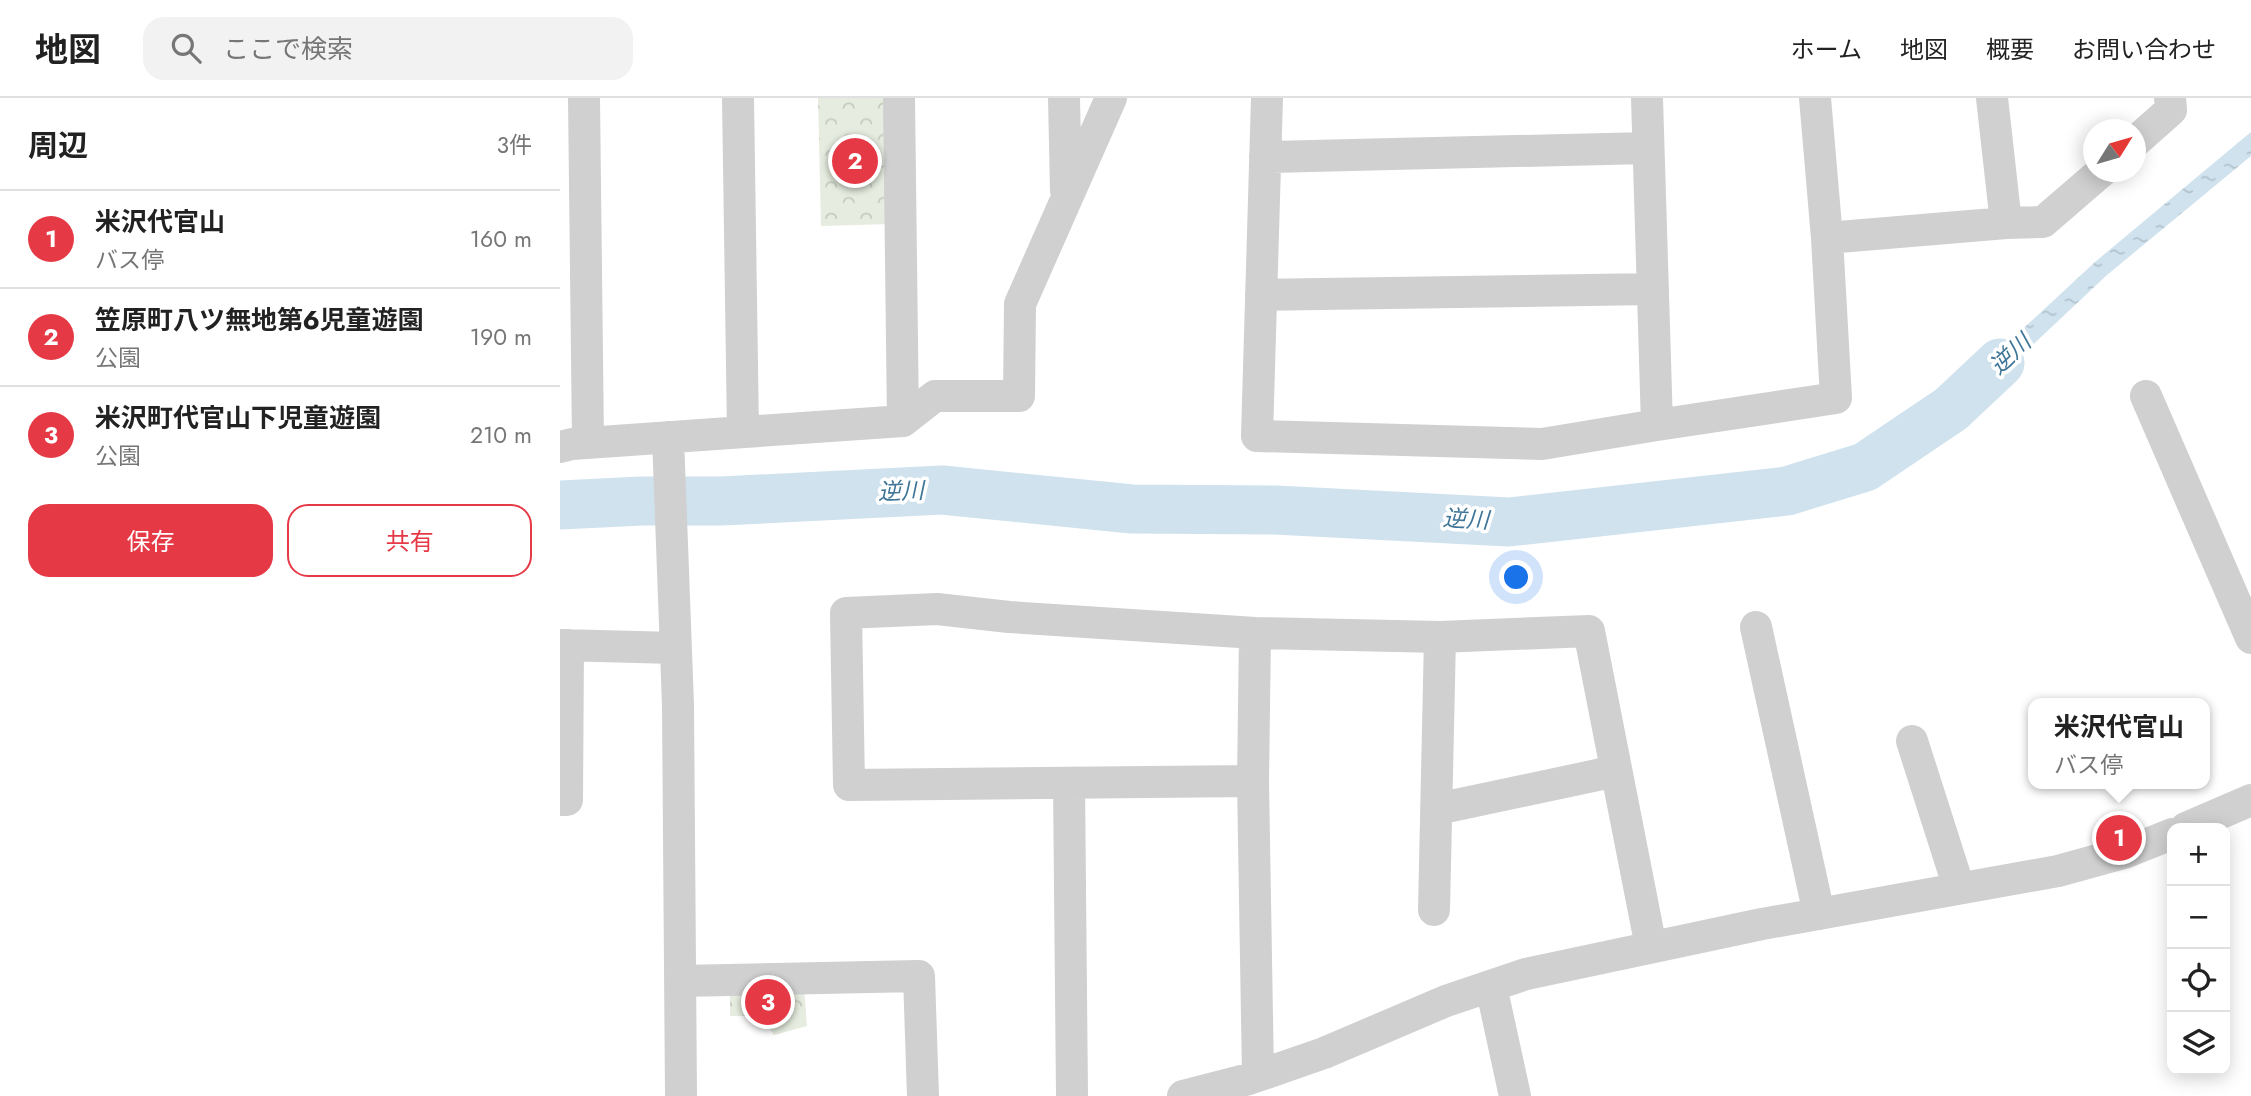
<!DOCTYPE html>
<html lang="ja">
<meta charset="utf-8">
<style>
:root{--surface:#fff;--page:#f2f2f2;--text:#222;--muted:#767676;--line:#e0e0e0;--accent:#e63946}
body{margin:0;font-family:Jost,"Noto Sans JP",sans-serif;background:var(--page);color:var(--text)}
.controls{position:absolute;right:21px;bottom:21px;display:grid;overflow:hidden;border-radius:14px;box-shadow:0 4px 18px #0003}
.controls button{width:63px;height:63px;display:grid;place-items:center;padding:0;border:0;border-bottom:2px solid var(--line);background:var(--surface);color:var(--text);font:35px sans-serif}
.compass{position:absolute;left:1523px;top:21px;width:63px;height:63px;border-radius:50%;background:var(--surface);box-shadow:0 4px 18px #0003;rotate:53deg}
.you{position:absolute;left:957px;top:480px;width:24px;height:24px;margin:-18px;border:5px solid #fff;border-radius:50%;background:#1a73e8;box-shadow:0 0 0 10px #1a73e833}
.badge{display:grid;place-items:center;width:46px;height:46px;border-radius:50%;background:var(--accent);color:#fff;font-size:23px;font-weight:700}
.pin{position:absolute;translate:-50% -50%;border:4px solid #fff;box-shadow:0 2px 7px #0006}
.popup{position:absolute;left:1468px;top:600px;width:182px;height:91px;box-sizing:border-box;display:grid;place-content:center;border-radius:14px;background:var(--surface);filter:drop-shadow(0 2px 5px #0005);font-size:23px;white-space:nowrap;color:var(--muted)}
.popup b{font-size:26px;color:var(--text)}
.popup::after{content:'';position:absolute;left:50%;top:100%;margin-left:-14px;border:14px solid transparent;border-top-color:var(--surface)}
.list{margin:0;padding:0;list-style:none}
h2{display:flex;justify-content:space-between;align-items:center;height:91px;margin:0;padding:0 28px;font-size:30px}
h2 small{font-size:23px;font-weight:400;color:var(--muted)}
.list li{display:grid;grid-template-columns:46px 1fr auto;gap:21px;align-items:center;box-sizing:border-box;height:98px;padding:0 28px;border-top:2px solid var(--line)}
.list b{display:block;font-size:26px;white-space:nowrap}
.list p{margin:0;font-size:23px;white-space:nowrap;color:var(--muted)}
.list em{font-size:23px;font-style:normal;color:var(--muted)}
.actions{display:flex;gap:14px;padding:21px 28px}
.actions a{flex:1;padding:16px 0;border:2px solid var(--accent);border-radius:21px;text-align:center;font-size:24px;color:var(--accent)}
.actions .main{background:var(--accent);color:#fff}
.icon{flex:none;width:38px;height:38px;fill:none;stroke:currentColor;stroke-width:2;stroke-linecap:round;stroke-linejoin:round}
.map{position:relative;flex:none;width:1691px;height:998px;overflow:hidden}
header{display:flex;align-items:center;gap:42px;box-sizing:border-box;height:98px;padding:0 35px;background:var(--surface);border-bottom:2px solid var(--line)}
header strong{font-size:33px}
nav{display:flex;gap:38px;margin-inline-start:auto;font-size:24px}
.search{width:490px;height:63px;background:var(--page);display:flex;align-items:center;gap:18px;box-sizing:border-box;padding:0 24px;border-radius:21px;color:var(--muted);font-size:26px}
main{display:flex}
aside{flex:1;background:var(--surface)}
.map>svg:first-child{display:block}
.park{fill:url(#park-crowns)}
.water{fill:url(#water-ripples)}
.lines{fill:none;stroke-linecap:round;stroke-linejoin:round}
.river{stroke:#cfe2ee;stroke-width:49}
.minor{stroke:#d0d0d0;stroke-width:32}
.labels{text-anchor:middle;stroke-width:7;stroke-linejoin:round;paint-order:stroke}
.water-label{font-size:23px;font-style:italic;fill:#3f7597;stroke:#fff}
</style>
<header>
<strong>地図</strong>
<div class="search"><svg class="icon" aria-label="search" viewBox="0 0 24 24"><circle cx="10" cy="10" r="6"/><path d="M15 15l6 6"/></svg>ここで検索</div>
<nav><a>ホーム</a><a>地図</a><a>概要</a><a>お問い合わせ</a></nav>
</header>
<main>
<aside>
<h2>周辺<small>3件</small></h2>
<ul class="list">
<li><span class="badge">1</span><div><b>米沢代官山</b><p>バス停</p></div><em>160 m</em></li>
<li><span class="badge">2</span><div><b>笠原町八ツ無地第６児童遊園</b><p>公園</p></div><em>190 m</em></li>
<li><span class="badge">3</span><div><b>米沢町代官山下児童遊園</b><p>公園</p></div><em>210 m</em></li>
</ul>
<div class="actions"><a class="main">保存</a><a>共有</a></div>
</aside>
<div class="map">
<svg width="1691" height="998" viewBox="0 0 1691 998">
<defs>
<pattern id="park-crowns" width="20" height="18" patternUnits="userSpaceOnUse" patternTransform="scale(1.75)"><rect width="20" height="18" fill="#e6ecdf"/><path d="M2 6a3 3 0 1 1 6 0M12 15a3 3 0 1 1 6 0" fill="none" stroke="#c6cbc0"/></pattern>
<pattern id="water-ripples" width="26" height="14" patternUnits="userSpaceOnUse" patternTransform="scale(1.75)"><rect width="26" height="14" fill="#cfe2ee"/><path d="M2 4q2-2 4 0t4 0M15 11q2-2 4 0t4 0" fill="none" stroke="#b2c2cd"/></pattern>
</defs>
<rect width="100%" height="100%" fill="#fff"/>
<path class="park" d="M258,0H329L332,126L261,128Z
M244,890L247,928L214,937L201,918H170V891Z"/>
<path class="water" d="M1691,34V58L1547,177L1396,319L1384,304L1535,164Z"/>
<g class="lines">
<path class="river" d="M0,407L82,403H161L382,392L572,411L715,412L949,424L1227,393L1305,369L1391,311L1440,265"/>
<path class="minor" d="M24,0L28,345
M178,0L183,334
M339,0L343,323
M504,0L506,93
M707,0L697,338L982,346L1097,327L1087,0
M1255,0L1267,140L1446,125L1432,0
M1576,43L1611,12L1610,0
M705,59L1088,50
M1446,125L1483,124L1541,74
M701,197L1093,191
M1586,298L1691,540
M1097,327L1276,300L1267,140
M108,339L118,607L121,998
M0,349L12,346L343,323L375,298H459L460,206L551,0
M1196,529L1259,816
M695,535L693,683L289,687L286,515L377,511L449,519L695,535L880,539L1029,533L1091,849
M0,547L115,550
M1352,643L1399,790
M693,683L698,978
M509,685L512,998
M0,702H7L8,547
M877,711L1056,673
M1626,730L1691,702
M874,812L880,539
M121,883L359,878L363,998
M931,888L955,998
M623,998L689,981L764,955L886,903L966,876L1202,826L1498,773L1567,754L1612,736"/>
</g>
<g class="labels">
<g class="water-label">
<text transform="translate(1450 256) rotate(-43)" y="8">逆川</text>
<text transform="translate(341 393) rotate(-2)" y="8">逆川</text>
<text transform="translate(906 421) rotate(3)" y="8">逆川</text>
</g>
</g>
</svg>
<div class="controls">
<button>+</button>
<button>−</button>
<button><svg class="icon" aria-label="locate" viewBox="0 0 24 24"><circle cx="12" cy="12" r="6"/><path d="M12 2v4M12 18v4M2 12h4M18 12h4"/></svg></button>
<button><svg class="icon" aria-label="layers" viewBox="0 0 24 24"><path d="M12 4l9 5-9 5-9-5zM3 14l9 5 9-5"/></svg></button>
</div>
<svg class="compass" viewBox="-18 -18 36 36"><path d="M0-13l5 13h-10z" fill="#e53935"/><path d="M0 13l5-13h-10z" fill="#767676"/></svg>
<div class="you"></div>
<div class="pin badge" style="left:1559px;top:740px">1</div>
<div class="popup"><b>米沢代官山</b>バス停</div>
<div class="pin badge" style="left:295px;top:63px">2</div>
<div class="pin badge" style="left:208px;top:904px">3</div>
</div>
</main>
